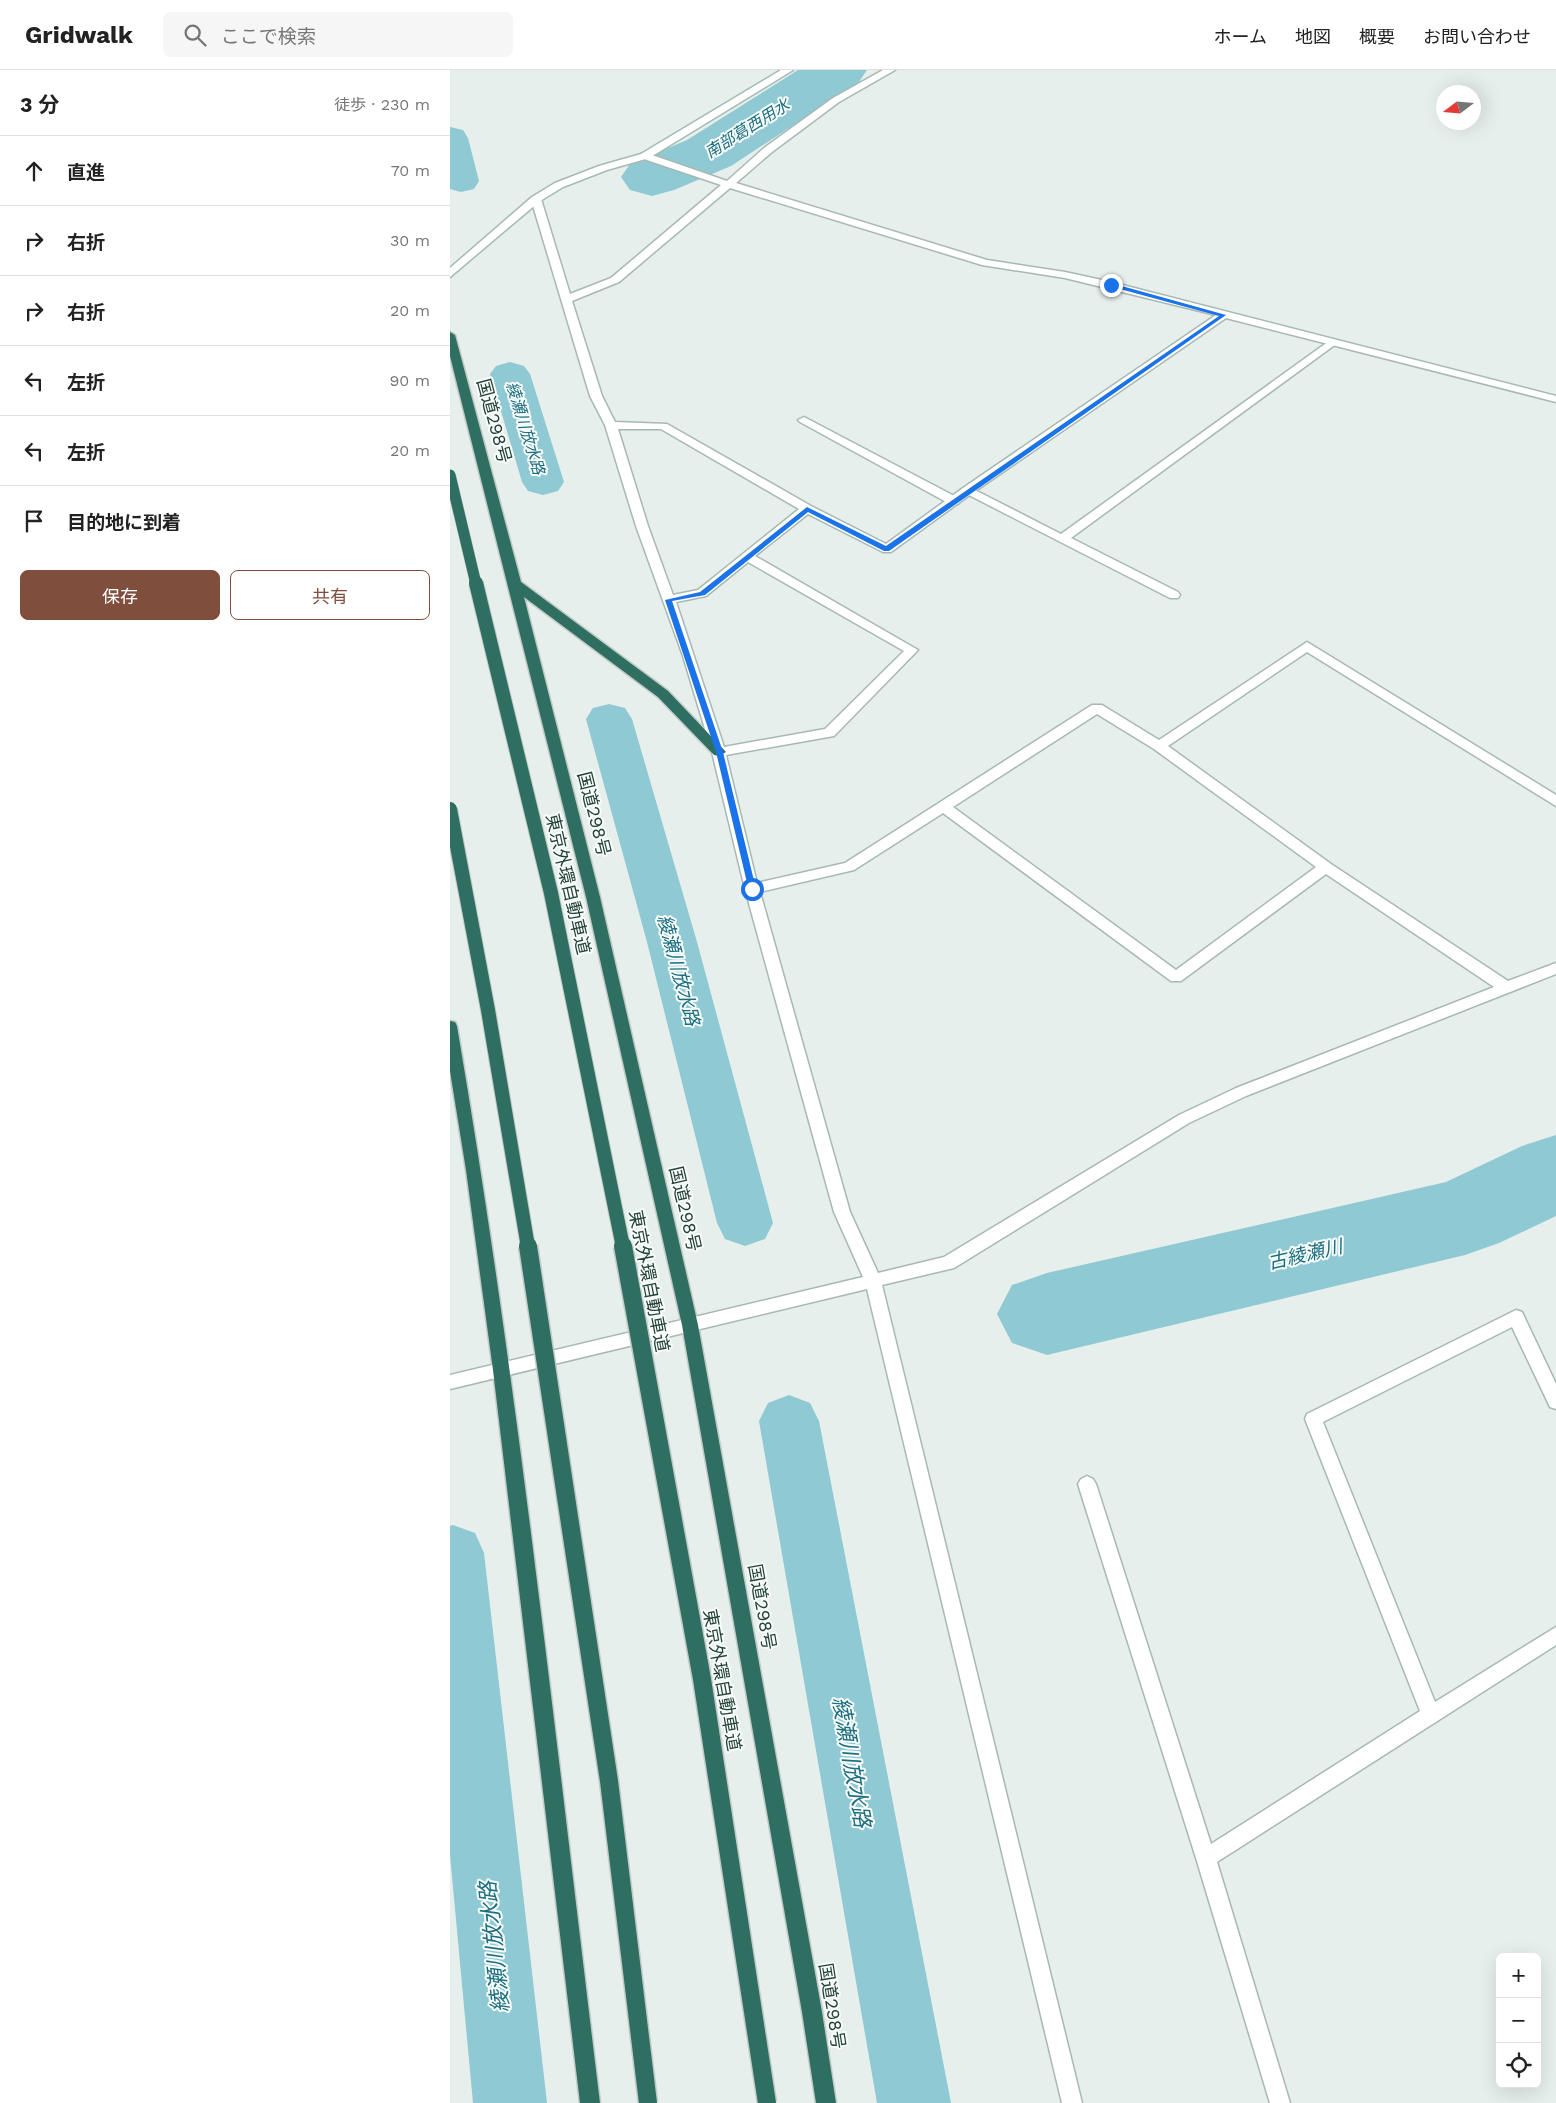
<!DOCTYPE html>
<html lang="ja">
<meta charset="utf-8">
<style>
:root{--surface:#fff;--page:#f6f6f6;--text:#222;--muted:#767676;--line:#e0e0e0;--accent:#804e3d}
body{margin:0;font-family:"Work Sans","Noto Sans JP",sans-serif;background:var(--page);color:var(--text)}
.controls{position:absolute;right:15px;bottom:15px;display:grid;overflow:hidden;border-radius:8px;box-shadow:0 5px 20px #0002}
.controls button{width:45px;height:45px;display:grid;place-items:center;padding:0;border:0;border-bottom:1px solid var(--line);background:var(--surface);color:var(--text);font:25px sans-serif}
.compass{position:absolute;left:986px;top:15px;width:45px;height:45px;border-radius:50%;background:var(--surface);box-shadow:0 5px 20px #0002;rotate:254deg}
.stop{position:absolute;width:15px;height:15px;margin:-11px;border:4px solid #1a73e8;border-radius:50%;background:#fff}
.stop.end{background:#1a73e8;border-color:#fff;box-shadow:0 1px 5px #0008}
.list{margin:0;padding:0;list-style:none}
h2{display:flex;justify-content:space-between;align-items:center;height:65px;margin:0;padding:0 20px;font-size:21px}
h2 small{font-size:16px;font-weight:400;color:var(--muted)}
.list li{display:grid;grid-template-columns:32px 1fr auto;gap:15px;align-items:center;box-sizing:border-box;height:70px;padding:0 20px;border-top:1px solid var(--line)}
.list b{display:block;font-size:19px;white-space:nowrap}
.list em{font-size:16px;font-style:normal;color:var(--muted)}
.actions{display:flex;gap:10px;padding:15px 20px}
.actions a{flex:1;padding:11px 0;border:1px solid var(--accent);border-radius:8px;text-align:center;font-size:18px;color:var(--accent)}
.actions .main{background:var(--accent);color:#fff}
.icon{flex:none;width:28px;height:28px;fill:none;stroke:currentColor;stroke-width:2;stroke-linecap:round;stroke-linejoin:round}
.map{position:relative;flex:none;width:1106px;height:2033px;overflow:hidden}
header{display:flex;align-items:center;gap:30px;box-sizing:border-box;height:70px;padding:0 25px;background:var(--surface);border-bottom:1px solid var(--line)}
header strong{font-size:24px}
nav{display:flex;gap:28px;margin-inline-start:auto;font-size:18px}
.search{width:350px;height:45px;background:var(--page);display:flex;align-items:center;gap:12px;box-sizing:border-box;padding:0 18px;border-radius:8px;color:var(--muted);font-size:19px}
main{display:flex}
aside{flex:1;background:var(--surface)}
.map>svg:first-child{display:block}
.lines{fill:none;stroke-linecap:round;stroke-linejoin:round}
.canal{fill:#8ec9d4;fill-rule:evenodd}
.river{fill:#8ec9d4;fill-rule:evenodd}
.lane-casing{stroke:#a8b8b2;stroke-width:3}
.street-casing{stroke:#a8b8b2;stroke-width:3}
.secondary-casing{stroke:#a4bbb3;stroke-width:3}
.highway-casing{stroke:#c2cac8;stroke-width:3}
.lane{fill:#fff;fill-rule:evenodd}
.street{fill:#fff;fill-rule:evenodd}
.secondary{fill:#fff;fill-rule:evenodd}
.highway{fill:#2f6f62;fill-rule:evenodd}
.highway-bridge-far2-casing{stroke:#c2cac8;stroke-width:12;stroke-linecap:butt}
.highway-bridge-far1-casing{stroke:#c2cac8;stroke-width:16;stroke-linecap:butt}
.highway-bridge-casing{stroke:#c2cac8;stroke-width:21;stroke-linecap:butt}
.highway-bridge-far2{stroke:#2f6f62;stroke-width:11}
.highway-bridge-far1{stroke:#2f6f62;stroke-width:14}
.highway-bridge{stroke:#2f6f62;stroke-width:18}
.route{fill:#1a73e8}
.labels{text-anchor:middle;stroke-width:4;stroke-linejoin:round;paint-order:stroke}
.far-water-label{font-size:16px;font-style:italic;fill:#1c6f80;stroke:#f7fbf9}
.street-label{font-size:18px;fill:#24423a;stroke:#f7fbf9}
.water-label{font-size:19px;font-style:italic;fill:#1c6f80;stroke:#f7fbf9}
.near-water-label{font-size:22px;font-style:italic;fill:#1c6f80;stroke:#f7fbf9}
</style>
<header>
<strong>Gridwalk</strong>
<div class="search"><svg class="icon" aria-label="search" viewBox="0 0 24 24"><circle cx="10" cy="10" r="6"/><path d="M15 15l6 6"/></svg>ここで検索</div>
<nav><a>ホーム</a><a>地図</a><a>概要</a><a>お問い合わせ</a></nav>
</header>
<main>
<aside>
<h2>3 分<small>徒歩 · 230 m</small></h2>
<ul class="list">
<li><svg class="icon" aria-label="ahead" viewBox="0 0 24 24"><path d="M12 20V5M6 11l6-6 6 6"/></svg><div><b>直進</b></div><em>70 m</em></li>
<li><svg class="icon" aria-label="right" viewBox="0 0 24 24"><path d="M7 20v-9h11M14 6l5 5-5 5"/></svg><div><b>右折</b></div><em>30 m</em></li>
<li><svg class="icon" aria-label="right" viewBox="0 0 24 24"><path d="M7 20v-9h11M14 6l5 5-5 5"/></svg><div><b>右折</b></div><em>20 m</em></li>
<li><svg class="icon" aria-label="left" viewBox="0 0 24 24"><path d="M17 20v-9H6M10 6l-5 5 5 5"/></svg><div><b>左折</b></div><em>90 m</em></li>
<li><svg class="icon" aria-label="left" viewBox="0 0 24 24"><path d="M17 20v-9H6M10 6l-5 5 5 5"/></svg><div><b>左折</b></div><em>20 m</em></li>
<li><svg class="icon" aria-label="arrive" viewBox="0 0 24 24"><path d="M6 21V4h12l-3 4 3 4H6"/></svg><div><b>目的地に到着</b></div></li>
</ul>
<div class="actions"><a class="main">保存</a><a>共有</a></div>
</aside>
<div class="map">
<svg width="1106" height="2033" viewBox="0 0 1106 2033">
<rect width="100%" height="100%" fill="#e6efeb"/>
<g class="lines">
<path class="canal" d="M0,57L13,60L18,68L29,111L24,119L11,122L0,119Z
M60,292L74,296L80,304L114,412L108,421L93,425L78,421L72,412L40,304L46,296Z
M159,634L175,638L182,649L247,872L323,1153L315,1169L295,1176L275,1169L267,1153L197,872L136,649L143,638Z
M339,1325L360,1333L369,1351L501,2033H427L309,1351L318,1333Z
M3,1455L25,1463L34,1483L97,2033H23L0,1785V1456Z"/>
<path class="river" d="M348,0H417L409,12L281,96L224,120L202,126L180,120L171,107L180,94L237,70Z
M1106,1065V1146L1049,1173L1015,1185L597,1285L562,1273L547,1244L562,1215L597,1203L996,1112L1072,1076Z"/>
<defs>
<path id="lane" d="M882,269L887,272L886,274L621,468L728,522L730,525L728,528H720L511,421L517,417L521,418L611,464Z
M354,347L508,428L510,431L508,434H500L350,352L348,350Z"/>
<path id="street" d="M433,0H445L389,32L322,82L286,113L537,190L615,202L661,212L1106,326V332L776,248L521,424L441,482H433L358,444L305,486L468,580L384,666L276,685L307,813L395,793L642,635H652L709,670L857,572L1106,725V736L857,582L718,676L881,794L1058,911L1106,893V904L796,1026L739,1053L504,1198L432,1215L632,2033H612L417,1219L0,1319V1305L413,1207L384,1142L295,819L262,682L233,586L186,456L155,355L140,326L81,129L86,126L91,129L120,224L161,208L271,115L191,88V84H199L277,111L314,78L383,28ZM280,118L532,195L615,208L766,245L513,418L436,474L361,436L217,354L165,352L152,326L122,231L169,212ZM168,359H211L349,439L248,520L223,525L198,456ZM298,492L454,581L375,659L274,677L226,532L256,526ZM647,644L704,679L866,797L726,900L503,737ZM493,743L721,911H731L876,804L1044,917L786,1018L729,1045L494,1187L428,1203L400,1142L310,822L404,800Z
M1066,1240L1072,1242L1106,1314V1339L1100,1337L1062,1257L873,1352L985,1632L1106,1557V1575L767,1792L840,2033H820L746,1788L628,1414L631,1409L637,1406L643,1409L646,1414L761,1774L970,1641L855,1349L857,1344Z"/>
<path id="secondary" d="M331,0H343L199,88L157,100L113,117L90,131L0,207V198L82,127L105,113L149,96L191,84Z"/>
<path id="highway" d="M0,262L5,265L71,512L218,621L276,682L269,686L264,685L208,627L74,527L150,827L248,1255L372,1942L386,2033H366L352,1942L232,1255L136,827L0,286Z
M0,951L5,952L7,956C68,1313 106,1674 150,2033H130L43,1300L16,1100L0,1001Z"/>
</defs>
<use href="#lane" class="lane-casing"/>
<use href="#street" class="street-casing"/>
<use href="#secondary" class="secondary-casing"/>
<use href="#highway" class="highway-casing"/>
<use href="#lane" class="lane"/>
<use href="#street" class="street"/>
<use href="#secondary" class="secondary"/>
<use href="#highway" class="highway"/>
<defs>
<path id="highway-bridge-far2" d="M0,405L26,514"/>
<path id="highway-bridge-far1" d="M26,513L101,823L173,1177
M0,739L38,940L78,1177"/>
<path id="highway-bridge" d="M78,1176L159,1711L198,2033
M173,1176L252,1609L317,2033"/>
</defs>
<use href="#highway-bridge-far2" class="highway-bridge-far2-casing"/>
<use href="#highway-bridge-far1" class="highway-bridge-far1-casing"/>
<use href="#highway-bridge" class="highway-bridge-casing"/>
<use href="#highway-bridge-far2" class="highway-bridge-far2"/>
<use href="#highway-bridge-far1" class="highway-bridge-far1"/>
<use href="#highway-bridge" class="highway-bridge"/>
</g>
<path class="route" d="M661,213L776,245L439,481H434L358,442L255,525L222,531L273,682L306,819L299,821L266,682L215,530L250,522L357,437L436,476L769,246L659,216Z"/>
<g class="labels">
<g class="far-water-label">
<text transform="translate(297 58) rotate(-32)" y="6">南部葛西用水</text>
<text transform="translate(76 358) rotate(73)" y="6">綾瀬川放水路</text>
</g>
<g class="street-label">
<text transform="translate(44 351) rotate(75)" y="6">国道298号</text>
<text transform="translate(144 744) rotate(76)" y="6">国道298号</text>
<text transform="translate(118 814) rotate(77)" y="6">東京外環自動車道</text>
<text transform="translate(235 1139) rotate(77)" y="6">国道298号</text>
<text transform="translate(199 1211) rotate(79)" y="6">東京外環自動車道</text>
<text transform="translate(312 1537) rotate(80)" y="6">国道298号</text>
<text transform="translate(272 1610) rotate(80)" y="6">東京外環自動車道</text>
<text transform="translate(382 1936) rotate(81)" y="6">国道298号</text>
</g>
<g class="water-label">
<text transform="translate(229 900) rotate(75)" y="7">綾瀬川放水路</text>
<text transform="translate(855 1184) rotate(-13)" y="7">古綾瀬川</text>
</g>
<g class="near-water-label">
<text transform="translate(402 1692) rotate(80)" y="8">綾瀬川放水路</text>
<text transform="translate(44 1877) rotate(-96)" y="8">綾瀬川放水路</text>
</g>
</g>
</svg>
<div class="controls">
<button>+</button>
<button>−</button>
<button><svg class="icon" aria-label="locate" viewBox="0 0 24 24"><circle cx="12" cy="12" r="6"/><path d="M12 2v4M12 18v4M2 12h4M18 12h4"/></svg></button>
</div>
<svg class="compass" viewBox="-18 -18 36 36"><path d="M0-13l5 13h-10z" fill="#e53935"/><path d="M0 13l5-13h-10z" fill="#767676"/></svg>
<div class="stop" style="left:302px;top:819px"></div>
<div class="stop end" style="left:661px;top:215px"></div>
</div>
</main>
